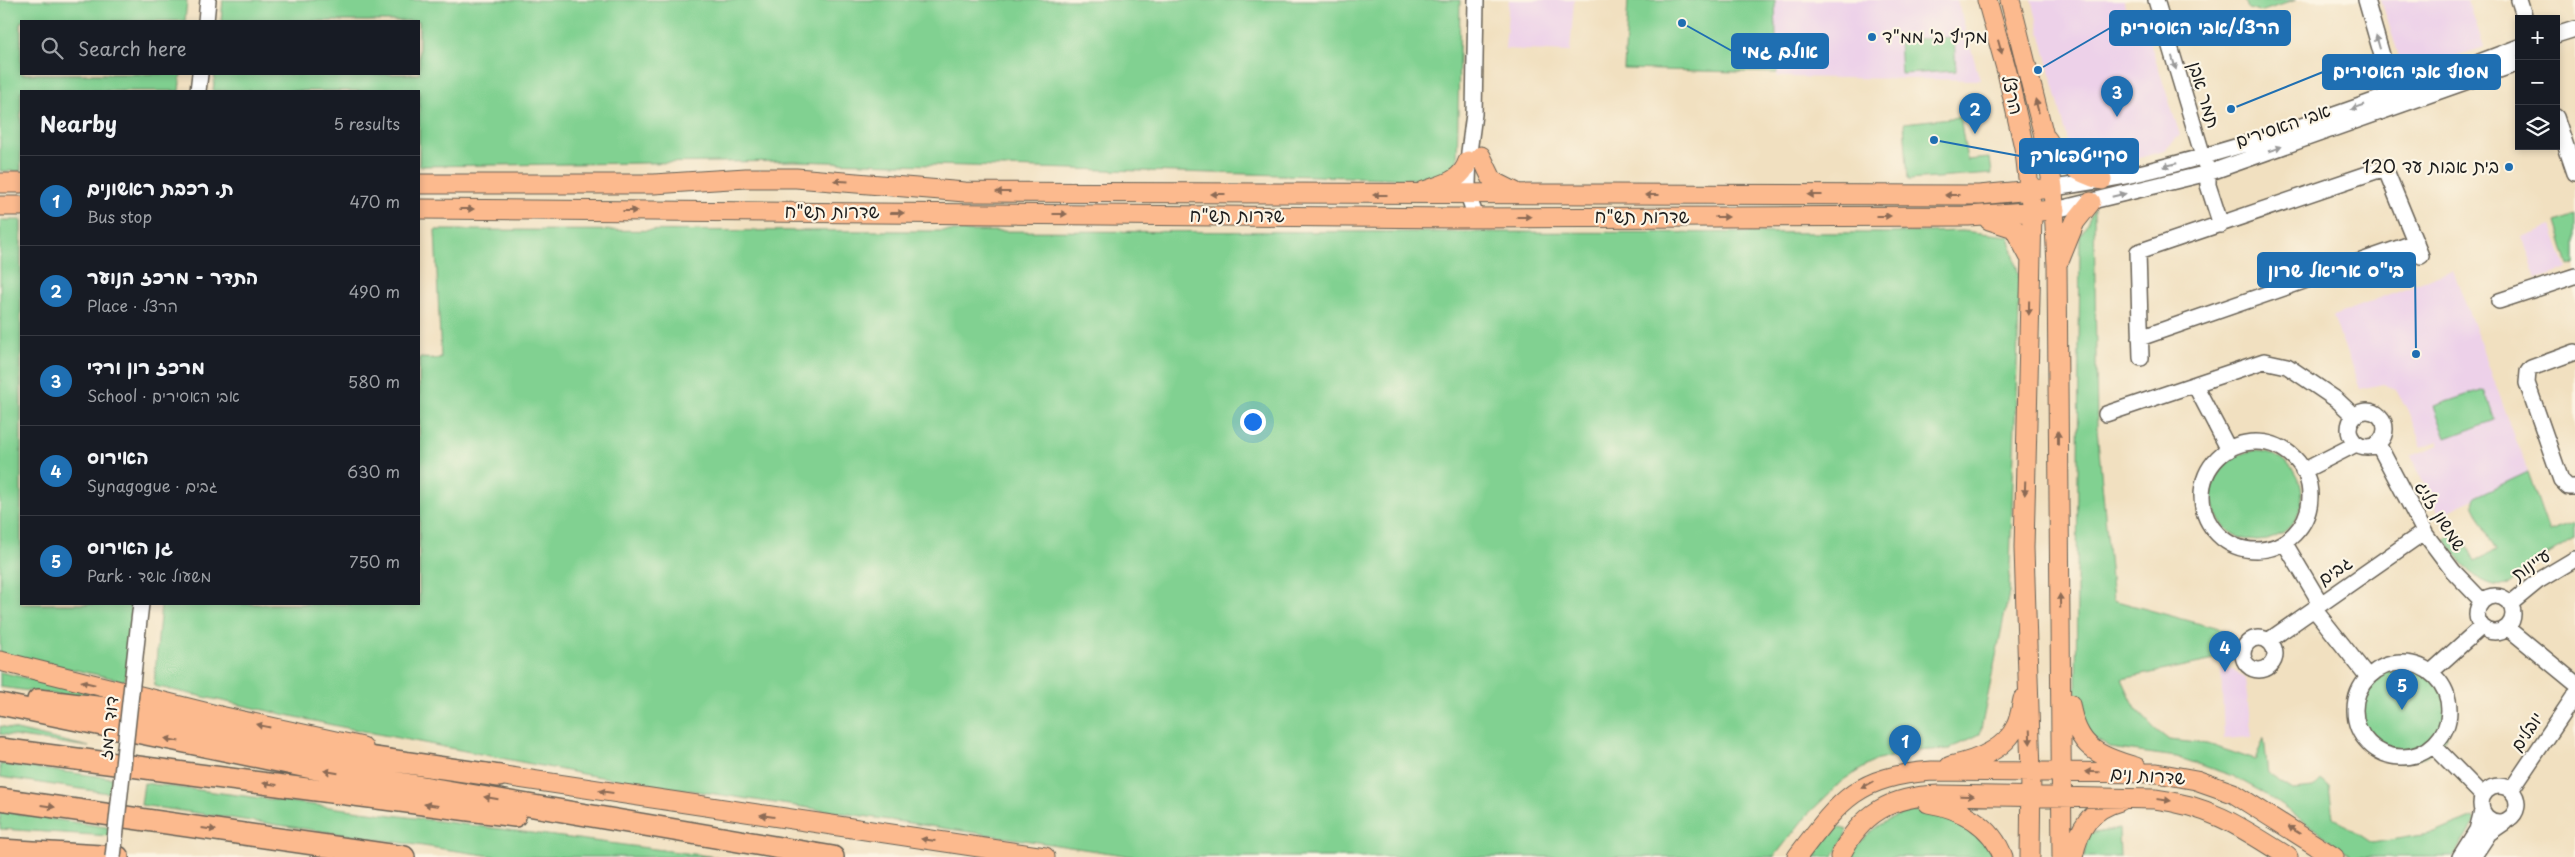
<!DOCTYPE html>
<meta charset="utf-8">
<style>
:root{--surface:#171b24;--page:#20242c;--text:#f1f3f6;--muted:#9ea1a6;--line:#363941;--accent:#1f6fb2}
body{margin:0;font-family:"Playpen Sans","Playpen Sans Hebrew",sans-serif;background:var(--page);color:var(--text)}
.controls{position:absolute;right:15px;top:15px;display:grid;overflow:hidden;border-radius:0px;box-shadow:0 2px 8px #0003}
.controls button{width:45px;height:45px;display:grid;place-items:center;padding:0;border:0;border-bottom:1px solid var(--line);background:var(--surface);color:var(--text);font:25px sans-serif}
.you{position:absolute;left:1252px;top:421px;width:18px;height:18px;margin:-12px;border:4px solid #fff;border-radius:50%;background:#1a73e8;box-shadow:0 0 0 8px #1a73e833}
.badge{display:grid;place-items:center;width:32px;height:32px;border-radius:50%;background:var(--accent);color:#fff;font-size:16px;font-weight:700}
.pin{position:absolute;translate:-50% -41px;filter:drop-shadow(0 1px 2px #0008)}
.pin::after{content:'';position:absolute;top:26px;width:18px;height:15px;background:inherit;clip-path:polygon(0 0,100% 0,50% 100%)}
.list{margin:0;padding:0;list-style:none}
h2{display:flex;justify-content:space-between;align-items:center;height:65px;margin:0;padding:0 20px;font-size:21px}
h2 small{font-size:16px;font-weight:400;color:var(--muted)}
.list li{display:grid;grid-template-columns:32px 1fr auto;gap:15px;align-items:center;box-sizing:border-box;height:90px;padding:0 20px;border-top:1px solid var(--line)}
.list b{display:block;font-size:19px;white-space:nowrap}
.list p{margin:0;font-size:16px;white-space:nowrap;color:var(--muted)}
.list em{font-size:16px;font-style:normal;color:var(--muted)}
.icon{flex:none;width:28px;height:28px;fill:none;stroke:currentColor;stroke-width:2;stroke-linecap:round;stroke-linejoin:round}
.map{position:relative;flex:none;width:2575px;height:857px;overflow:hidden}
.search{position:absolute;background:var(--surface);box-shadow:0 2px 8px #0003;left:20px;top:20px;width:400px;height:55px;display:flex;align-items:center;gap:12px;box-sizing:border-box;padding:0 18px;border-radius:0px;color:var(--muted);font-size:19px}
.panel{position:absolute;background:var(--surface);box-shadow:0 2px 8px #0003;left:20px;top:90px;width:400px;height:515px;border-radius:0px}
.map>svg:first-child{display:block}
.built{fill:#edd1e9}
.green{fill:#81d191;stroke:#4e7656}
.lines{fill:none;stroke-linecap:round;stroke-linejoin:round}
.minor-casing{stroke:#676155;stroke-width:18}
.major-casing{stroke:#676155;stroke-width:21}
.highway-casing{stroke:#676155;stroke-width:24}
.minor{stroke:#fff;stroke-width:15}
.major{stroke:#fcba8e;stroke-width:19}
.highway{stroke:#fcba8e;stroke-width:21}
.minor-bridge-casing{stroke:#676155;stroke-width:18;stroke-linecap:butt}
.minor-bridge{stroke:#fff;stroke-width:15}
.oneway{fill:#999}
.oneway2{fill:#8c6b55}
.poi-dot{fill:#1f6fb2;stroke:#fcf5e5;stroke-width:2}
.labels{text-anchor:middle;stroke-width:4.5;stroke-linejoin:round;paint-order:stroke}
.poi-label{font-size:18px;fill:#1c1c1c;stroke:#fcf5e5;text-anchor:start}
.street-label{font-size:18px;fill:#1c1c1c;stroke:#fcf5e5}
.leader{fill:none;stroke:#1f6fb2;stroke-width:2}
.callout-dot{fill:#1f6fb2;stroke:#fcf5e5;stroke-width:2}
.callout{fill:#1f6fb2;stroke:#1f6fb2;stroke-width:2}
.callout-label{font-size:19px;text-anchor:middle;font-weight:bold;fill:#fff}
</style>
<div class="map">
<svg width="2575" height="857" viewBox="0 0 2575 857">
<rect width="100%" height="100%" fill="#fcf5e5"/>
<filter id="ink" filterUnits="userSpaceOnUse"><feTurbulence type="fractalNoise" baseFrequency=".02" numOctaves="2"/><feDisplacementMap in="SourceGraphic" scale="10" xChannelSelector="R" yChannelSelector="G"/><feConvolveMatrix kernelMatrix="1 2 1 2 8 2 1 2 1" color-interpolation-filters="sRGB"/></filter>
<filter id="wash" filterUnits="userSpaceOnUse"><feTurbulence type="fractalNoise" baseFrequency=".0096" numOctaves="4" result="noise"/><feDisplacementMap in="SourceGraphic" scale="20" xChannelSelector="R" yChannelSelector="G"/><feGaussianBlur stdDeviation="1.12" result="paint"/><feColorMatrix in="noise" values="0 0 0 0 0 0 0 0 0 0 0 0 0 0 0 0 0 1.4 0 .05"/><feComposite in="paint" operator="in"/></filter>
<g filter="url(#wash)">
<rect width="100%" height="100%" fill="#f1e0c0"/>
<path class="built" d="M1509,0H1574L1570,52L1505,49Z
M1775,0H1957L1980,80L1777,77Z
M2032,0H2123L2134,37L2147,33L2180,135L2164,151L2100,169L2071,153Z
M2381,0H2468L2484,47L2405,75Z
M2552,226L2567,269L2537,279L2522,237Z
M2453,270L2528,472L2439,516L2411,456L2440,445L2439,441L2422,447L2408,411L2396,389L2383,384L2360,389L2333,316Z
M2221,669H2234L2245,679L2252,737L2224,739Z"/>
<path class="green" d="M0,0H187L185,21H21V74H181L179,91H21V171H0Z
M223,0H1460L1457,170L1421,179L794,161L419,166V91H213L215,74H419V21H221Z
M1628,0H1775L1777,73L1624,69Z
M2245,0H2296L2260,12L2248,9Z
M1954,37L1956,71L1901,74L1899,40Z
M1960,117L1967,160L1990,158L1992,174L1908,180L1904,123Z
M2094,208L2097,429L2113,600L2230,632L2229,657L2122,679L2136,709L2156,730L2169,740L2208,744L2255,760L2264,738L2268,774L2293,790L2313,788L2321,780L2329,787L2333,817L2372,843L2435,833L2473,817L2475,821L2453,857H2354L2262,792L2233,776L2177,757L2110,748L2086,733L2076,698L2080,237Z
M2575,215V264L2569,266L2556,222Z
M0,220H21V604H133L125,681L0,653Z
M435,230L1892,233L1962,231L2009,236L2020,280L2009,593L1980,734L1949,749L1912,751L1875,761L1843,780L1806,816L1774,857H1137L588,775L337,726L154,686L161,604H419V358L441,359Z
M2484,389L2495,420L2446,438L2434,406Z
M2212 496a45 45 0 1 1 90 0a45 45 0 1 1-90 0Z
M2528,472L2549,532L2575,523V539L2535,562L2509,585C2476,590 2464,563 2445,540L2460,532L2475,561L2496,551L2473,504L2475,497Z
M2350 710a52 52 0 1 1 104 0a52 52 0 1 1-104 0Z
M0,672L164,709L0,687Z
M0,726L89,747L0,734Z
M0,764L113,778L108,793L0,777Z
M144,783L717,857H499L141,805Z
M0,811L112,828L110,836L0,829Z
M1912,811C1922,812 1934,812 1944,814C1965,818 1986,837 1994,857H1850C1869,828 1880,822 1912,811Z
M1829,825L1848,830L1834,857H1806Z
M2119,829L2120,857H2084L2087,834Z"/>
</g>
<g filter="url(#ink)">
<g class="lines">
<defs>
<path id="minor" d="M1476,0L1474,114L1469,152L1468,184V195L1476,217
M2156,0L2208,173V185L2221,225
M2366,0L2396,104
M2519,0L2525,19
M206,21L208,0
M2556,35L2575,29
M198,91L200,74
M2556,117L2575,173
M2053,188C2080,184 2108,180 2135,174C2266,143 2393,95 2519,47
M2055,210L2208,173L2519,63
M2499,301L2575,276
M2140,338L2416,242
M2575,352L2531,368L2528,372L2527,383L2561,480L2568,487H2575
M2141,358L2138,252L2385,168L2421,256
M2195,385L2229,450
M2349 429a18 18 0 1 1 36 0a18 18 0 1 1-36 0Z
M2106,414L2264,361L2287,366L2337,400L2354,416
M2202 496a54 54 0 1 1 108 0a54 54 0 1 1-108 0Z
M2378,444L2426,535L2453,571L2482,601
M2303,471L2356,444
M2284,542L2321,604
M2477 614a18 18 0 1 1 36 0a18 18 0 1 1-36 0Z
M2510,604L2538,581L2575,559
M2314,609L2368,677
M2508,628L2575,683
M138,629L141,604
M2243 654a16 16 0 1 1 32 0a16 16 0 1 1-32 0Z
M2268,641L2424,532
M2355 710a47 47 0 1 1 94 0a47 47 0 1 1-94 0Z
M2431,672L2481,627
M2433,745L2483,796
M2481 804a18 18 0 1 1 36 0a18 18 0 1 1-36 0Z
M2511,790L2575,695
M2460,857L2477,830L2482,811
M2473,857L2489,833L2505,822"/>
<path id="major" d="M1987,0L2007,72L2025,152L2032,213L2024,548L2031,772L2030,857
M2010,0L2043,132L2053,188L2057,265L2062,857
M2047,139C2059,162 2077,172 2102,180
M1481,156L1493,181L1515,192
M0,183H21
M419,184H654L746,178H796L965,192L1979,195L2053,188
M1424,191C1443,184 1461,182 1468,161
M0,206H21
M419,209L1454,218L1968,216L2055,210
M1989,220L2014,228L2029,256
M2060,259L2075,222L2091,202
M0,661L220,716L363,747
M2070,704C2077,747 2097,756 2136,767
M1950,766C1974,761 2005,750 2016,726C2020,718 2021,708 2023,699
M485,773L1045,857
M1928,803C1960,808 1992,825 2003,857
M1797,857C1841,799 1856,777 1932,771L2157,773L2196,780L2233,793L2334,857
M1840,857C1860,813 1892,796 1939,795L2155,799C2211,806 2241,827 2288,857
M2073,857C2079,828 2090,809 2120,801"/>
<path id="highway" d="M38,700L105,708L298,747L499,776
M0,704L317,769L833,857
M0,749L515,816
M0,799L404,857
M0,850L118,857"/>
</defs>
<use href="#minor" class="minor-casing"/>
<use href="#major" class="major-casing"/>
<use href="#highway" class="highway-casing"/>
<use href="#minor" class="minor"/>
<use href="#major" class="major"/>
<use href="#highway" class="highway"/>
<defs>
<path id="minor-bridge" d="M113,857L138,629"/>
</defs>
<use href="#minor-bridge" class="minor-bridge-casing"/>
<use href="#minor-bridge" class="minor-bridge"/>
</g>
<defs><path id="oneway-solid" d="M-6-.8H1V-3.2L6.5 0L1 3.2V.8H-6Z" transform="scale(1.25)"/></defs>
<g class="oneway">
<use href="#oneway-solid" transform="translate(2378 42) rotate(-106)"/>
<use href="#oneway-solid" transform="translate(2174 63) rotate(73)"/>
<use href="#oneway-solid" transform="translate(2358 107) rotate(161)"/>
<use href="#oneway-solid" transform="translate(2275 149) rotate(-19)"/>
<use href="#oneway-solid" transform="translate(2170 165) rotate(166)"/>
<use href="#oneway-solid" transform="translate(2119 195) rotate(-13)"/>
</g>
<g class="oneway2">
<use href="#oneway-solid" transform="translate(2000 47) rotate(74)"/>
<use href="#oneway-solid" transform="translate(2037 106) rotate(-104)"/>
<use href="#oneway-solid" transform="translate(841 181) rotate(-176)"/>
<use href="#oneway-solid" transform="translate(1003 192) rotate(-180)"/>
<use href="#oneway-solid" transform="translate(1218 194) rotate(-180)"/>
<use href="#oneway-solid" transform="translate(1380 195) rotate(-180)"/>
<use href="#oneway-solid" transform="translate(1652 195) rotate(-180)"/>
<use href="#oneway-solid" transform="translate(1815 195) rotate(-180)"/>
<use href="#oneway-solid" transform="translate(1952 195) rotate(180)"/>
<use href="#oneway-solid" transform="translate(467 209)"/>
<use href="#oneway-solid" transform="translate(630 211)"/>
<use href="#oneway-solid" transform="translate(897 213)"/>
<use href="#oneway-solid" transform="translate(1060 214)"/>
<use href="#oneway-solid" transform="translate(1884 216)"/>
<use href="#oneway-solid" transform="translate(1524 217)"/>
<use href="#oneway-solid" transform="translate(1722 217)"/>
<use href="#oneway-solid" transform="translate(2029 308) rotate(91)"/>
<use href="#oneway-solid" transform="translate(2058 438) rotate(-90)"/>
<use href="#oneway-solid" transform="translate(2025 488) rotate(92)"/>
<use href="#oneway-solid" transform="translate(2060 601) rotate(-92)"/>
<use href="#oneway-solid" transform="translate(88 683) rotate(-166)"/>
<use href="#oneway-solid" transform="translate(263 726) rotate(-168)"/>
<use href="#oneway-solid" transform="translate(2030 737) rotate(88)"/>
<use href="#oneway-solid" transform="translate(172 740) rotate(-168)"/>
<use href="#oneway-solid" transform="translate(331 772) rotate(-170)"/>
<use href="#oneway-solid" transform="translate(2092 772) rotate(-179)"/>
<use href="#oneway-solid" transform="translate(270 784) rotate(-173)"/>
<use href="#oneway-solid" transform="translate(1867 785) rotate(152)"/>
<use href="#oneway-solid" transform="translate(606 792) rotate(-172)"/>
<use href="#oneway-solid" transform="translate(1967 796) rotate(1)"/>
<use href="#oneway-solid" transform="translate(491 798) rotate(-171)"/>
<use href="#oneway-solid" transform="translate(2164 800) rotate(7)"/>
<use href="#oneway-solid" transform="translate(431 805) rotate(-173)"/>
<use href="#oneway-solid" transform="translate(48 806) rotate(8)"/>
<use href="#oneway-solid" transform="translate(767 816) rotate(-172)"/>
<use href="#oneway-solid" transform="translate(209 829) rotate(8)"/>
<use href="#oneway-solid" transform="translate(2294 830) rotate(-148)"/>
<use href="#oneway-solid" transform="translate(928 840) rotate(-172)"/>
</g>
</g>
<g class="poi-dot">
<circle cx="1872" cy="37" r="5"/>
<circle cx="2509" cy="167" r="5"/>
</g>
<g class="labels">
<g class="poi-label">
<text x="1882" y="43">מקיף ב' ממ"ד</text>
<text x="2499" y="173" text-anchor="end">בית אבות עד 120</text>
</g>
<g class="street-label">
<text transform="translate(2012 95) rotate(77)" y="6">הרצל</text>
<text transform="translate(2204 95) rotate(73)" y="6">תמר אבן</text>
<text transform="translate(2283 126) rotate(-19)" y="6">אבי האסירים</text>
<text x="832" y="218">שדרות תש"ח</text>
<text x="1237" y="222">שדרות תש"ח</text>
<text x="1642" y="223">שדרות תש"ח</text>
<text transform="translate(2440 516) rotate(58)" y="6">שמשון זליג</text>
<text transform="translate(2531 565) rotate(-34)" y="6">עיינות</text>
<text transform="translate(2335 571) rotate(-35)" y="6">גבים</text>
<text transform="translate(109 728) rotate(-84)" y="6">דוד רמז</text>
<text transform="translate(2527 732) rotate(-56)" y="6">יובלים</text>
<text transform="translate(2148 776) rotate(4)" y="6">שדרות נים</text>
</g>
</g>
<path class="leader" d="M2038 70L2110 28M1682 23L1732 51M2231 109L2323 72M1934 140L2020 156M2416 354L2415 270"/>
<g class="callout-dot">
<circle cx="2038" cy="70" r="5"/>
<circle cx="1682" cy="23" r="5"/>
<circle cx="2231" cy="109" r="5"/>
<circle cx="1934" cy="140" r="5"/>
<circle cx="2416" cy="354" r="5"/>
</g>
<g class="callout">
<rect x="2110" y="11" width="180" height="34" rx="5"/>
<rect x="1732" y="34" width="96" height="34" rx="5"/>
<rect x="2323" y="55" width="177" height="34" rx="5"/>
<rect x="2020" y="139" width="118" height="34" rx="5"/>
<rect x="2258" y="253" width="157" height="34" rx="5"/>
</g>
<g class="callout-label">
<text x="2200" y="34">הרצל/אבי האסירים</text>
<text x="1780" y="58">אולם גמי</text>
<text x="2411" y="78">מסוף אבי האסירים</text>
<text x="2079" y="162">סקייטפארק</text>
<text x="2336" y="277">בי"ס אריאל שרון</text>
</g>
</svg>
<div class="controls">
<button>+</button>
<button>−</button>
<button><svg class="icon" aria-label="layers" viewBox="0 0 24 24"><path d="M12 4l9 5-9 5-9-5zM3 14l9 5 9-5"/></svg></button>
</div>
<div class="you"></div>
<div class="pin badge" style="left:1905px;top:766px">1</div>
<div class="pin badge" style="left:1975px;top:134px">2</div>
<div class="pin badge" style="left:2117px;top:117px">3</div>
<div class="pin badge" style="left:2225px;top:672px">4</div>
<div class="pin badge" style="left:2402px;top:710px">5</div>
<div class="search"><svg class="icon" aria-label="search" viewBox="0 0 24 24"><circle cx="10" cy="10" r="6"/><path d="M15 15l6 6"/></svg>Search here</div>
<section class="panel">
<h2>Nearby<small>5 results</small></h2>
<ul class="list">
<li><span class="badge">1</span><div><b>ת. רכבת ראשונים</b><p>Bus stop</p></div><em>470 m</em></li>
<li><span class="badge">2</span><div><b>התדר - מרכז הנוער</b><p>Place · הרצל</p></div><em>490 m</em></li>
<li><span class="badge">3</span><div><b>מרכז רון ורדי</b><p>School · אבי האסירים</p></div><em>580 m</em></li>
<li><span class="badge">4</span><div><b>האירוס</b><p>Synagogue · גבים</p></div><em>630 m</em></li>
<li><span class="badge">5</span><div><b>גן האירוס</b><p>Park · משעול אשד</p></div><em>750 m</em></li>
</ul>
</section>
</div>
